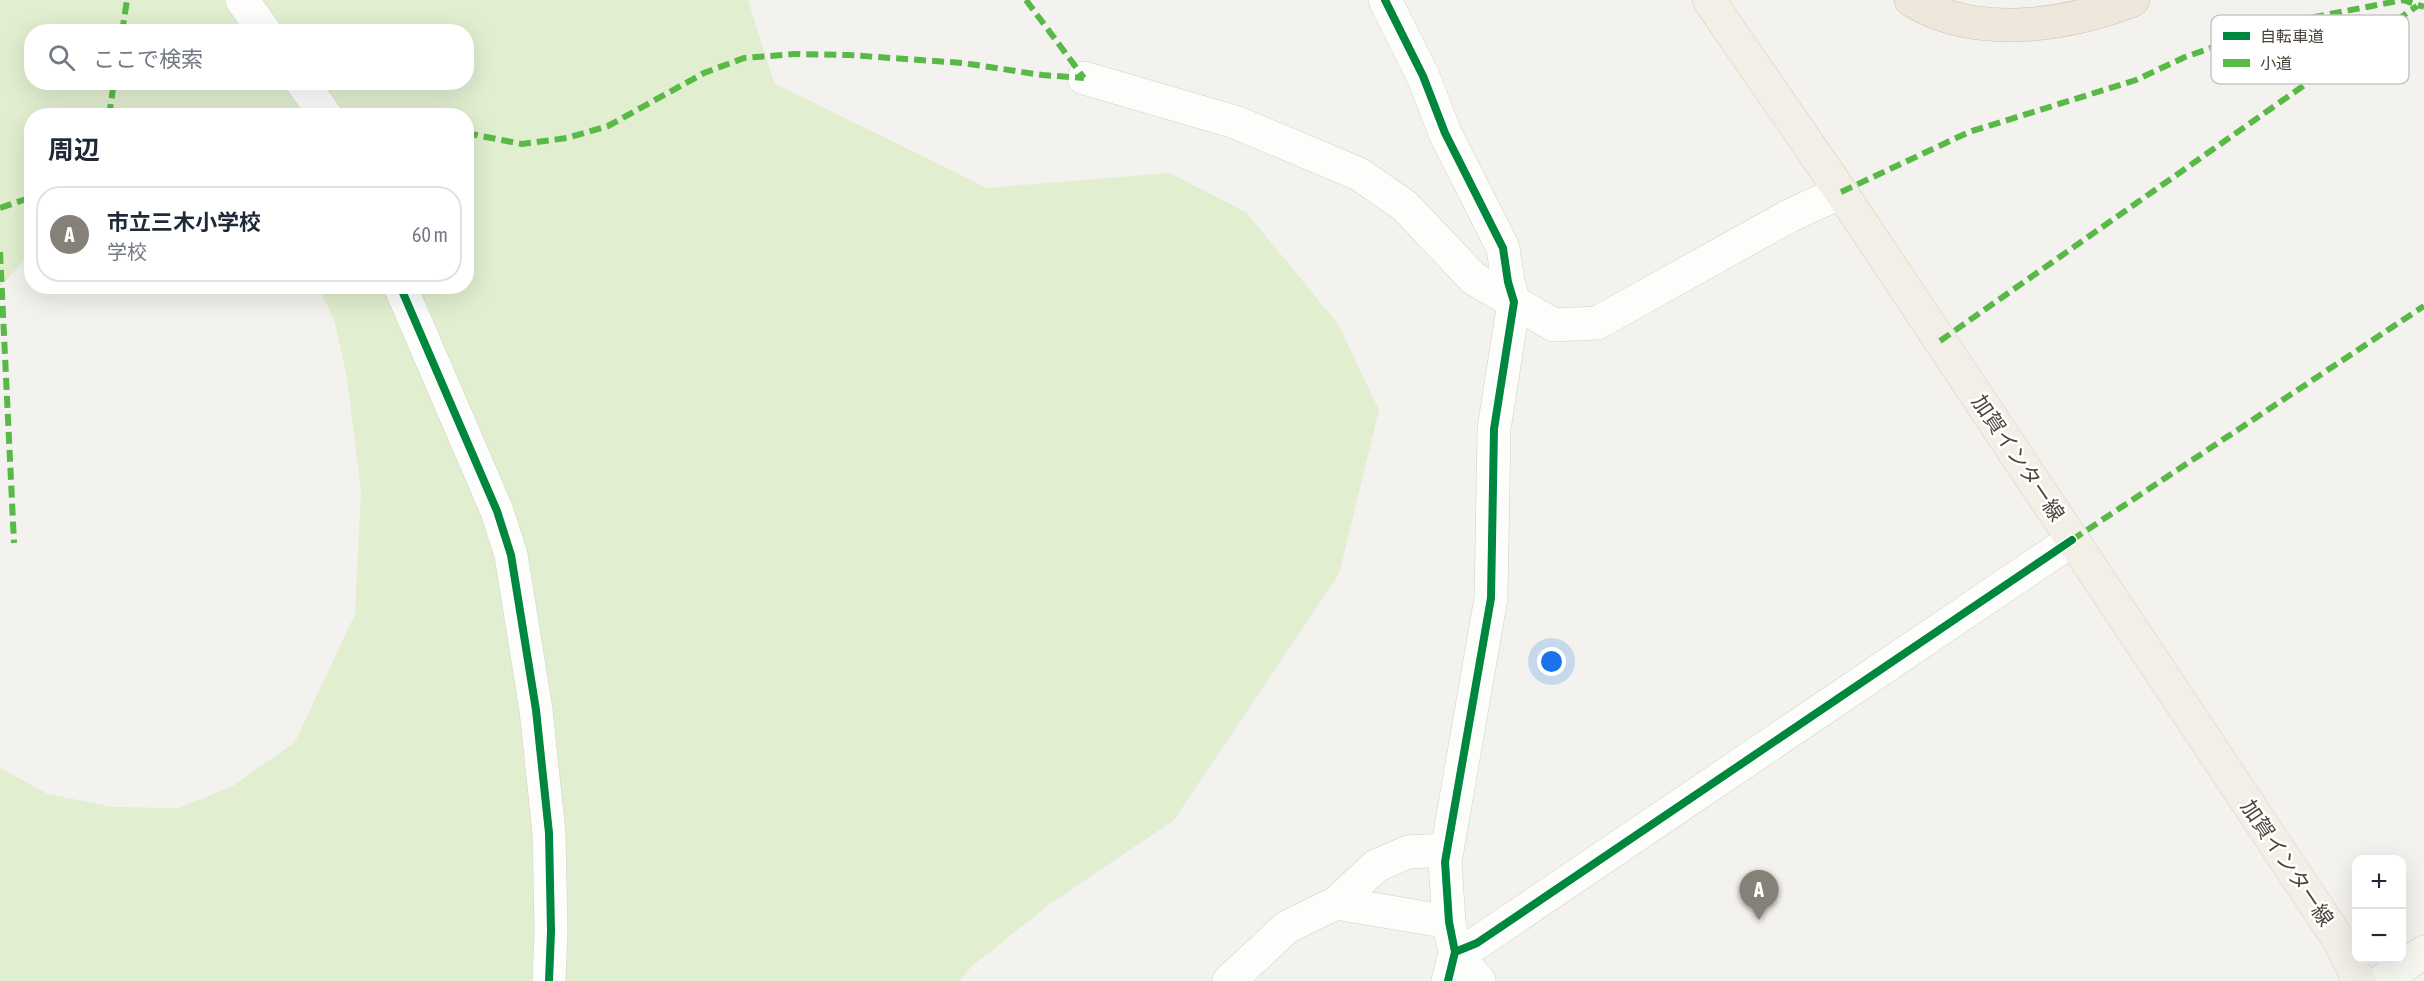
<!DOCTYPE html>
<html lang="ja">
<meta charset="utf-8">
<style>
:root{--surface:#fff;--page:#f2f2f3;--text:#1f2937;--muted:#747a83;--line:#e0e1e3;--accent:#868178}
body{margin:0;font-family:"Asap Condensed","Noto Sans JP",sans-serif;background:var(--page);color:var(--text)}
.controls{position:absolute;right:18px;bottom:18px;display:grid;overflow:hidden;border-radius:12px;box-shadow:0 6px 24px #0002}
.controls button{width:54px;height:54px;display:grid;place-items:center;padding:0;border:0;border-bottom:2px solid var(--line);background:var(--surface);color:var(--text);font:30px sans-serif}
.you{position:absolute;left:1552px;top:662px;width:21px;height:21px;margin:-15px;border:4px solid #fff;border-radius:50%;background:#1a73e8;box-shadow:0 0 0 9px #1a73e833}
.badge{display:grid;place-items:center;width:39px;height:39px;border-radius:50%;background:var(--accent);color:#fff;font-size:20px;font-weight:700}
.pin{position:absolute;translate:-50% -50px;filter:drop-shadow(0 2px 3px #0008)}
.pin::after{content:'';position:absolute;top:32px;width:21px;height:18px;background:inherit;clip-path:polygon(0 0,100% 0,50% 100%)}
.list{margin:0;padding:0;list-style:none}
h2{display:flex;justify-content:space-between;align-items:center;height:78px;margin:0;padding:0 24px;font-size:26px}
h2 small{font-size:20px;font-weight:400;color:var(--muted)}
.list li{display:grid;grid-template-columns:39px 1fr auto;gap:18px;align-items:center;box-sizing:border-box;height:96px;margin:0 12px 12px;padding:0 12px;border:2px solid var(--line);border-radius:24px}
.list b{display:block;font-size:22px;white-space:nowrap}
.list p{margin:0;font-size:20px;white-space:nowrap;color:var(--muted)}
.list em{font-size:20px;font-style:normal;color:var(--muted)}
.icon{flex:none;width:33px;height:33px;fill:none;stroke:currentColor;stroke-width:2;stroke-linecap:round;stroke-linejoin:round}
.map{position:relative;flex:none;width:2424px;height:981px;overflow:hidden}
.search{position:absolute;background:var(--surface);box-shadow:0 6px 24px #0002;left:24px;top:24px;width:450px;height:66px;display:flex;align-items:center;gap:15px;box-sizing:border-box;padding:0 21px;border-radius:24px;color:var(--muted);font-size:22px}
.panel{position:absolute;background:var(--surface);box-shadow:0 6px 24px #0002;left:24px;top:108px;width:450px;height:186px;border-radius:24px}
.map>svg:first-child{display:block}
.green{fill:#e1eecf;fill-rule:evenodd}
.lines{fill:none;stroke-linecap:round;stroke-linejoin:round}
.street-casing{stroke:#d2d0cb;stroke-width:34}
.secondary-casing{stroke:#d3cfc5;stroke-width:34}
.primary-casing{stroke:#d6cebb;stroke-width:34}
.highway-casing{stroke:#ccbfa9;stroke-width:34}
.street{stroke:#fdfdfc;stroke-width:33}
.secondary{stroke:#f7f6f1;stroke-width:33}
.primary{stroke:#f2efe6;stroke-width:33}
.highway{stroke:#ede8db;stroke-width:33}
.quiet{stroke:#58b947;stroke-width:6;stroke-dasharray:12 6;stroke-linecap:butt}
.cycleway-casing{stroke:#fff;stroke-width:11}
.cycleway{stroke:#00873e;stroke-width:8}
.labels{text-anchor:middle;stroke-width:5;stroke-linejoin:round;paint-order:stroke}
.street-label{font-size:21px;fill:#4b4439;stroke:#fff}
.key{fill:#fff;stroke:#c9c7c4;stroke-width:1.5}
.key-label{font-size:16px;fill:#4b4439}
</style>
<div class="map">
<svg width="2424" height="981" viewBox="0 0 2424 981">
<rect width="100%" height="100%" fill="#f4f2ee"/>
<path class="green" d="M0,0H748L774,83L987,188L1169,173L1246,212L1338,324L1379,410L1339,574L1174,820L1050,904L971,967L960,981H0V768L48,794L113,807L179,808L231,787L295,742L355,614L361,491L347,378L334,319L318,287L466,286V116H32L31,253L0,287ZM32,32H466V82H32Z"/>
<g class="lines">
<defs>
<path id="street" d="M242,0L265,32
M1385,0L1423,76L1445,133L1503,248L1508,282L1514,302L1494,429L1491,598L1445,862L1449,922L1455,952L1448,981
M1084,78L1235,122L1359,174L1405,206L1474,279L1554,325L1597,323L1789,216L1841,192
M302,82L326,116
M400,286L497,511L511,555L536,710L549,833L551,931L549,981
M1336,903L1376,866L1408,852L1446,850
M1455,952L1477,943L2072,540
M1455,952L1479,981
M1229,981L1287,927L1336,903L1449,922"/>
<path id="secondary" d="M2382,981L2424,952"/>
<path id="primary" d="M1709,0L1841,192L2339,940L2359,981"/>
<path id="highway" d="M1911,0C1976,40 2065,26 2133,0"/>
</defs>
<use href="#street" class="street-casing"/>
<use href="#secondary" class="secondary-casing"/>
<use href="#primary" class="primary-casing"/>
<use href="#highway" class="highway-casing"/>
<use href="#street" class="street"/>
<use href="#secondary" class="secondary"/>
<use href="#primary" class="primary"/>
<use href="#highway" class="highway"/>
<path class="quiet" d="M1026,0L1084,78
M122,32L127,0
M109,116L114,82
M353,116H380
M466,133L522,144L567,138L608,126L704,73L744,58L794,54L849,55L963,63L1042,75L1084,78
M1841,192L1969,132L2136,80L2185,57L2283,23L2403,0L2424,7
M0,208L32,197
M0,252L14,543
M1940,341L2417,6
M2072,540L2424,306"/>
<defs>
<path id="cycleway" d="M1385,0L1423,76L1445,133L1503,248L1508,282L1514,302L1494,429L1491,598L1445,862L1449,922L1455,952L1448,981
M400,286L497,511L511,555L536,710L549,833L551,931L549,981
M1455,952L1477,943L2072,540"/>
</defs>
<use href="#cycleway" class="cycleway-casing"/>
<use href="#cycleway" class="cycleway"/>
</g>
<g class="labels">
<g class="street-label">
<text transform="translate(2018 458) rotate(56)" y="7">加賀インター線</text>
<text transform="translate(2287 863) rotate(56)" y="7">加賀インター線</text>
</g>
</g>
<rect x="2211" y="15" width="198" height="69" rx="9" class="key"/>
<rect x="2223" y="32" width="27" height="8" fill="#00873e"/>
<rect x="2223" y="59" width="27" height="8" fill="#58b947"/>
<g class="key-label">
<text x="2260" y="42">自転車道</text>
<text x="2260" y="69">小道</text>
</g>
</svg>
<div class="controls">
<button>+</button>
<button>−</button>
</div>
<div class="you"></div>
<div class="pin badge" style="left:1759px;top:920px">A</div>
<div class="search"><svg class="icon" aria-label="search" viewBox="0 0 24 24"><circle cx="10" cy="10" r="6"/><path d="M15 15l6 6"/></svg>ここで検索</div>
<section class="panel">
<h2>周辺<small></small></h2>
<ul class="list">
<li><span class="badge">A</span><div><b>市立三木小学校</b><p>学校</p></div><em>60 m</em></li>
</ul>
</section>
</div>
